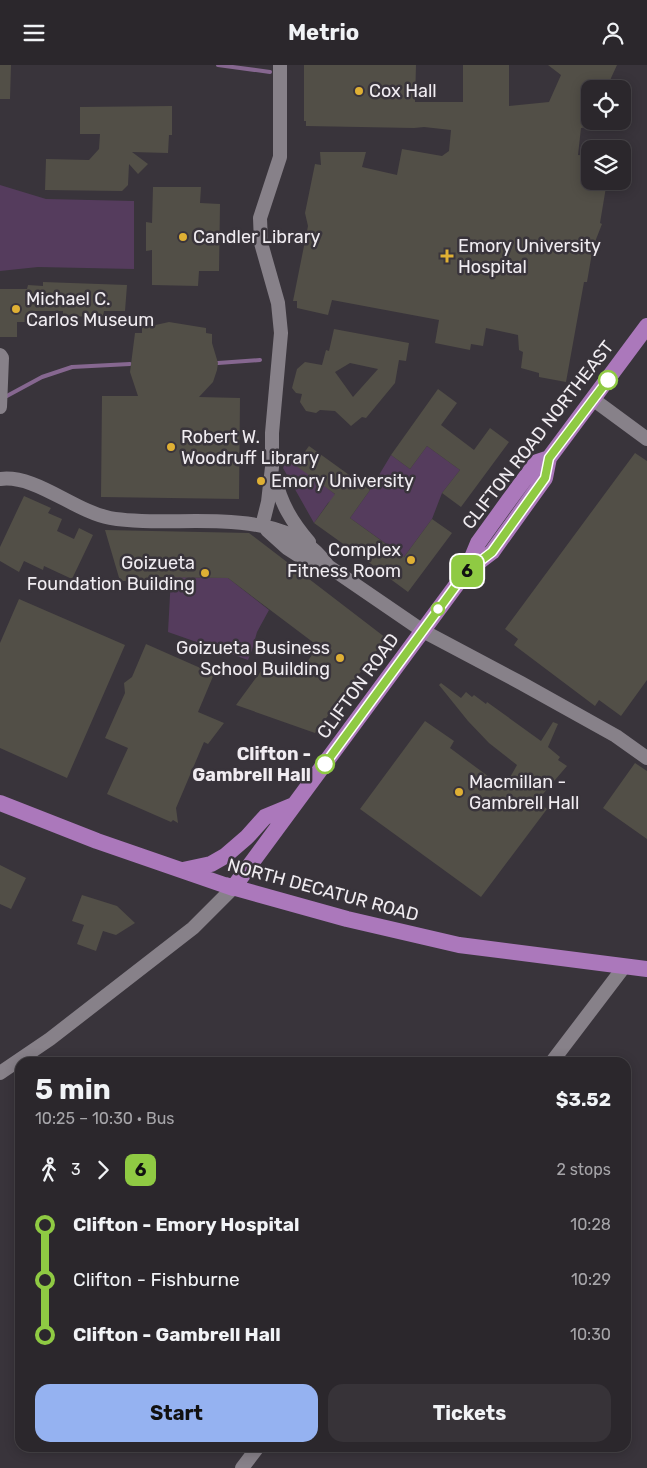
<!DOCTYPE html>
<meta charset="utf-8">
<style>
:root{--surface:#2b272c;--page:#373338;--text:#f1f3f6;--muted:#a6a5a9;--line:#474448;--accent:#95b2f1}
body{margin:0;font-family:Rubik,sans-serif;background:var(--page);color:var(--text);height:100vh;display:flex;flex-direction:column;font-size:19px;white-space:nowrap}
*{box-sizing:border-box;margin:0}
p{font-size:16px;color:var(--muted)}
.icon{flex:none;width:28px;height:28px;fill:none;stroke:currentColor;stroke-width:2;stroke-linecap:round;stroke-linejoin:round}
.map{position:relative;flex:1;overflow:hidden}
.side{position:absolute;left:15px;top:992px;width:616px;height:395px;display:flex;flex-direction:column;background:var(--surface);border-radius:15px;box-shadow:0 2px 12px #0003,0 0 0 1px var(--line)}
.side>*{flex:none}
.badge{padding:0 10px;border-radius:8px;font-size:18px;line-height:32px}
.controls{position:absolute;left:581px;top:15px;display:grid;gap:10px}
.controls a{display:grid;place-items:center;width:50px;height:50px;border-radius:10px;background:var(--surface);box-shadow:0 2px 12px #0003,0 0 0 1px var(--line);font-size:25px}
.map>.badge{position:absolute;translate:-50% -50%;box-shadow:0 0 0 2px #fff}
.legs{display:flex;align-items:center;gap:8px;height:55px;padding:0 20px;font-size:16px}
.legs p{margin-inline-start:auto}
.head{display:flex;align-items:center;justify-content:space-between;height:85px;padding:0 20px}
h1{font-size:28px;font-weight:700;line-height:38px}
.primary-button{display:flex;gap:10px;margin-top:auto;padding:10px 20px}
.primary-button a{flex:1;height:58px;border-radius:15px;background:var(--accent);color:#111;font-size:20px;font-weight:700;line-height:58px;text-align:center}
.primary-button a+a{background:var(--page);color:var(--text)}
ul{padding:0 20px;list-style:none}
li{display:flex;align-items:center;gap:18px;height:55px;font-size:19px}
li i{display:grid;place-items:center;width:8px;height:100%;margin:0 6px;background:currentColor}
li i::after{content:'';width:12px;height:12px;margin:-6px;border:4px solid;border-radius:50%;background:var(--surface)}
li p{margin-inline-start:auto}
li:first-child i{background:linear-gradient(#0000 50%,currentColor 0)}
li:last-child i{background:linear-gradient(currentColor 50%,#0000 0)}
header{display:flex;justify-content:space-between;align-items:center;height:65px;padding:0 20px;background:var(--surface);font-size:22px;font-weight:700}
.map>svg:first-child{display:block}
.green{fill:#553c5d}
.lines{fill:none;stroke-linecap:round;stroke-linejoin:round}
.stream{stroke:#866790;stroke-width:4}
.building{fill:#524f47;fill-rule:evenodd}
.minor{stroke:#878189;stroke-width:14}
.major{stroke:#ab78bb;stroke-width:16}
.line-1-casing{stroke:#fff;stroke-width:11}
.line-1{stroke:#8fca43;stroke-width:8}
.poi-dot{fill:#dfb034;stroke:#39343b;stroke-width:2}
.stop-1-dot{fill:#fff;stroke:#8fca43;stroke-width:2.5}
.labels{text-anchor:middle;stroke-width:5;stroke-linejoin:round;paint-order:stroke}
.poi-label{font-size:18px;fill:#f0ecf1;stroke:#39343b;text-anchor:start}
.street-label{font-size:18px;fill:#f0ecf1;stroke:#39343b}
.stop-label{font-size:18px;font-weight:bold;fill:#f0ecf1;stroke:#39343b;text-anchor:end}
</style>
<header><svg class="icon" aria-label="menu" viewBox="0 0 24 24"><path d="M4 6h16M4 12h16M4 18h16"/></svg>Metrio<svg class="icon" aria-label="person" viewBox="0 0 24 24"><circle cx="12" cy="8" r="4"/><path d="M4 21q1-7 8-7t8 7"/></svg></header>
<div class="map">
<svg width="647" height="1403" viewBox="0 0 647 1403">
<rect width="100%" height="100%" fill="#39343b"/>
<!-- green -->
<path class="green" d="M 0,120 L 46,134 L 134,136 L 134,204 L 38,202 L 0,206 Z
M 427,381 L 460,405 L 442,428 L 432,454 L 401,496 L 392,483 L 350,453 L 370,425 L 391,390 L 410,404 Z
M 288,390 L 337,431 L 328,438 L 314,458 L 283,403 Z
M 171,512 L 228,513 L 269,545 L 257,567 L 252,585 L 248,595 L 168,567 Z"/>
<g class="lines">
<!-- stream -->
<path class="stream" d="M 218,0 L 270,7
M 218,298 L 260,295
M 5,332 L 42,312 L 72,302 L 130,299"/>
</g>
<!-- building -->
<path class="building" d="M 0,0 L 11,0 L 10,34 L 0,34 Z
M 304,0 L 416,0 L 415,37 L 463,37 L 463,0 L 509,0 L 509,41 L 549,37 L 561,10 L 548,0 L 617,0 L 606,24 L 590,24 L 590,58 L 588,62 L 581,63 L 578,90 L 590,91 L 590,116 L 607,116 L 600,158 L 602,159 L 593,182 L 587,217 L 584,217 L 566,317 L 539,312 L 539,308 L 521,303 L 523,287 L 519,285 L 518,270 L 486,263 L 483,281 L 471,279 L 470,285 L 435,278 L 439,255 L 332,235 L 328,250 L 297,243 L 297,236 L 293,236 L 308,161 L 305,148 L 315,99 L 321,100 L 320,87 L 366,87 L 362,102 L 397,110 L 402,84 L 442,91 L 449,86 L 451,65 L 424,62 L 414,63 L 306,61 L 306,56 L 304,56 Z
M 172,41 L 172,70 L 169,70 L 168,88 L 132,87 L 148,99 L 138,109 L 129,99 L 128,120 L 122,126 L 45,125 L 46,94 L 89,95 L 99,84 L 100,69 L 80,69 L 80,42 Z
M 153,122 L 201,122 L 200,138 L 220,139 L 219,206 L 199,206 L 198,221 L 152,220 L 152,185 L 146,186 L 146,157 L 152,158 Z
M 43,217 L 127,220 L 125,246 L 104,246 L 103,252 L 63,251 L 63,246 L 32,246 L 32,257 L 17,257 L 17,272 L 0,272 L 0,224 L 27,224 L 28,220 L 43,221 Z
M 169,257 L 206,263 L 206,268 L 212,269 L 212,278 L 218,298 L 217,305 L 213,317 L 199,332 L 240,333 L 239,434 L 101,432 L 102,331 L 138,331 L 130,307 L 135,268 L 142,268 L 142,261 L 151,261 Z
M 334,264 L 409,278 L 406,296 L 399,295 L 395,318 L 366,353 L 362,352 L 351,361 L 335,346 L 320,345 L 316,348 L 306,346 L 300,337 L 302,329 L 296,328 L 292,323 L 297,304 L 305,297 L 322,300 L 326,285 L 329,286 ZM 350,298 L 378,304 L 353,332 L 335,307 Z
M 438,324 L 457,338 L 441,360 L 474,385 L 490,363 L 509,377 L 461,442 L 442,428 L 460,405 L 427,381 L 410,404 L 391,390 Z
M 309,381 L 370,425 L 350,453 L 404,492 L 432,454 L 452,468 L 408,527 L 389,513 L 390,511 L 375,500 L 374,501 L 314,458 L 335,429 L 295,400 Z
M 635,388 L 647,396 L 647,615 L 621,651 L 599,635 L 595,641 L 514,580 L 518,574 L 505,564 Z
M 24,431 L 51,443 L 48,448 L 62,454 L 57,466 L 74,474 L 79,463 L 93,470 L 72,514 L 44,501 L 43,505 L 24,496 L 19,507 L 0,496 L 0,482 Z
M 105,465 L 249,468 L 386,573 L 315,668 L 236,640 L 264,602 L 297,612 L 318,581 L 228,513 L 148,512 L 148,516 L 120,516 Z
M 19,534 L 125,580 L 67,713 L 0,683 L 0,578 Z
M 146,579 L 214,609 L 198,647 L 224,658 L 208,679 L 204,677 L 176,743 L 178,758 L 173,755 L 171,757 L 107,729 L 128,683 L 105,673 L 125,628 L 124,618 L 132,612 Z
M 441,618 L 461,633 L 466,627 L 472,632 L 474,630 L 486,639 L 487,637 L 541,676 L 553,657 L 558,659 L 548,682 L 560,692 L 558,695 L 567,701 L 537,736 L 547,744 L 481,832 L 360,744 L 425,656 L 454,676 L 450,683 L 504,723 L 517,700 L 489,678 L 468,656 L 439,620 Z
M 635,698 L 647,706 L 647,774 L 603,743 Z
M 0,800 L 26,813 L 11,844 L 0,839 Z
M 82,830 L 117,841 L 135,858 L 116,870 L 103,866 L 96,886 L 77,879 L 84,860 L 72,856 Z"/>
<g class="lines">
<!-- minor -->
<path class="minor" d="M 0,290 L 2,293 L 0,342
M 594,335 L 647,374
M 275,413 C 281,439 292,457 309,477
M 0,414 C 35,409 74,446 110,453 C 177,465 283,435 328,501 L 423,566 L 521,618 L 616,671 L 647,693
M 262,461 L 268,437 L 272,402 L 272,368 L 281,268 L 278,238 L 261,178 L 260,153 L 280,92 L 280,0
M 267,465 L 287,483 L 312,499 L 328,501
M 551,998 L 624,902
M 0,1008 L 50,974 L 193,863 L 233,823
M 242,1403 L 258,1382"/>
<!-- major -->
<path class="major" d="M 467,506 L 492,487 L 545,413 L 549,393
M 0,738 L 97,776 L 233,823 L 466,507 L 478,478 L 509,435 L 537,397 L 549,393 L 647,261
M 183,805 L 211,799 L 225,791 L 247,772 L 265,752 L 294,740
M 225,820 L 347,854 L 459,880 L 647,904"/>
</g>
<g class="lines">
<!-- line-1 casing -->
<g class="line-1-casing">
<path id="line-1" d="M 325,699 L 466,507 L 492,487 L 545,413 L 549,393 L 608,315"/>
</g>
<!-- line-1 -->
<use href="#line-1" class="line-1"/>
</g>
<!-- markers -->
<g class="poi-dot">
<circle cx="359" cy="26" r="5"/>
<circle cx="183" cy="172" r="5"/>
<path d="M444.5 183.5h5v5h5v5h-5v5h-5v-5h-5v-5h5z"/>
<circle cx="16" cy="244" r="5"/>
<circle cx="171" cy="382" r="5"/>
<circle cx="261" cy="416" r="5"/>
<circle cx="411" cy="495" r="5"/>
<circle cx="205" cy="508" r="5"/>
<circle cx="340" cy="593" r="5"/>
<circle cx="459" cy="727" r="5"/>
</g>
<g class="stop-1-dot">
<circle cx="608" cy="315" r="9"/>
<circle cx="438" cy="544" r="6"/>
<circle cx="325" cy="699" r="9"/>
</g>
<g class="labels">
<!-- poi labels -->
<g class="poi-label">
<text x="369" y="32">Cox Hall</text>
<text x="193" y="178">Candler Library</text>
<text x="458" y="187">Emory University<tspan x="458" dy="21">Hospital</tspan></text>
<text x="26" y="240">Michael C.<tspan x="26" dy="21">Carlos Museum</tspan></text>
<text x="181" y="378">Robert W.<tspan x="181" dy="21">Woodruff Library</tspan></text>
<text x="271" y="422">Emory University</text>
<text x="401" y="491" text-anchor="end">Complex<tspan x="401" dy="21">Fitness Room</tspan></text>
<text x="195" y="504" text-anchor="end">Goizueta<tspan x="195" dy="21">Foundation Building</tspan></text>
<text x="330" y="589" text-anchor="end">Goizueta Business<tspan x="330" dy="21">School Building</tspan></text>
<text x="469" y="723">Macmillan -<tspan x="469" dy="21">Gambrell Hall</tspan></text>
</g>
<!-- street labels -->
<g class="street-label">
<text transform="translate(538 370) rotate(-52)" y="6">CLIFTON ROAD NORTHEAST</text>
<text transform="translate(358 621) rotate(-54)" y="6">CLIFTON ROAD</text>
<text transform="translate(323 825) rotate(15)" y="6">NORTH DECATUR ROAD</text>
</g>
<!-- stop labels -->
<g class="stop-label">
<text x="311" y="695">Clifton -<tspan x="311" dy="21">Gambrell Hall</tspan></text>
</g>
</g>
</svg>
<div class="controls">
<a><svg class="icon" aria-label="locate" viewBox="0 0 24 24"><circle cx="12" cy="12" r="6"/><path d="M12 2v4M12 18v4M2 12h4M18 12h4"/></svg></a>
<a><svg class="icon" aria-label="layers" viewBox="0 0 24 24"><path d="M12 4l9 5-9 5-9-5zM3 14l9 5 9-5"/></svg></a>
</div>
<b class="badge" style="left:467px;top:506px;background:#8fca43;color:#111">6</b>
<section class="side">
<div class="head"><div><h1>5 min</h1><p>10:25 – 10:30 · Bus</p></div><b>$3.52</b></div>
<div class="legs"><svg class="icon" aria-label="walk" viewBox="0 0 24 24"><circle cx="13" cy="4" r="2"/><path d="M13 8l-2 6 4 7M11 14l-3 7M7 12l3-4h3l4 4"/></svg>3<svg class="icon" aria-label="forward" viewBox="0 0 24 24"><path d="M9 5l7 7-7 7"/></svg><b class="badge" style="background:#8fca43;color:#111">6</b><p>2 stops</p></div>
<ul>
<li><i style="color:#8fca43"></i><b>Clifton - Emory Hospital</b><p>10:28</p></li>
<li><i style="color:#8fca43"></i><span>Clifton - Fishburne</span><p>10:29</p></li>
<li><i style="color:#8fca43"></i><b>Clifton - Gambrell Hall</b><p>10:30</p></li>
</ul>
<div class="primary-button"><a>Start</a><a>Tickets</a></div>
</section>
</div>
